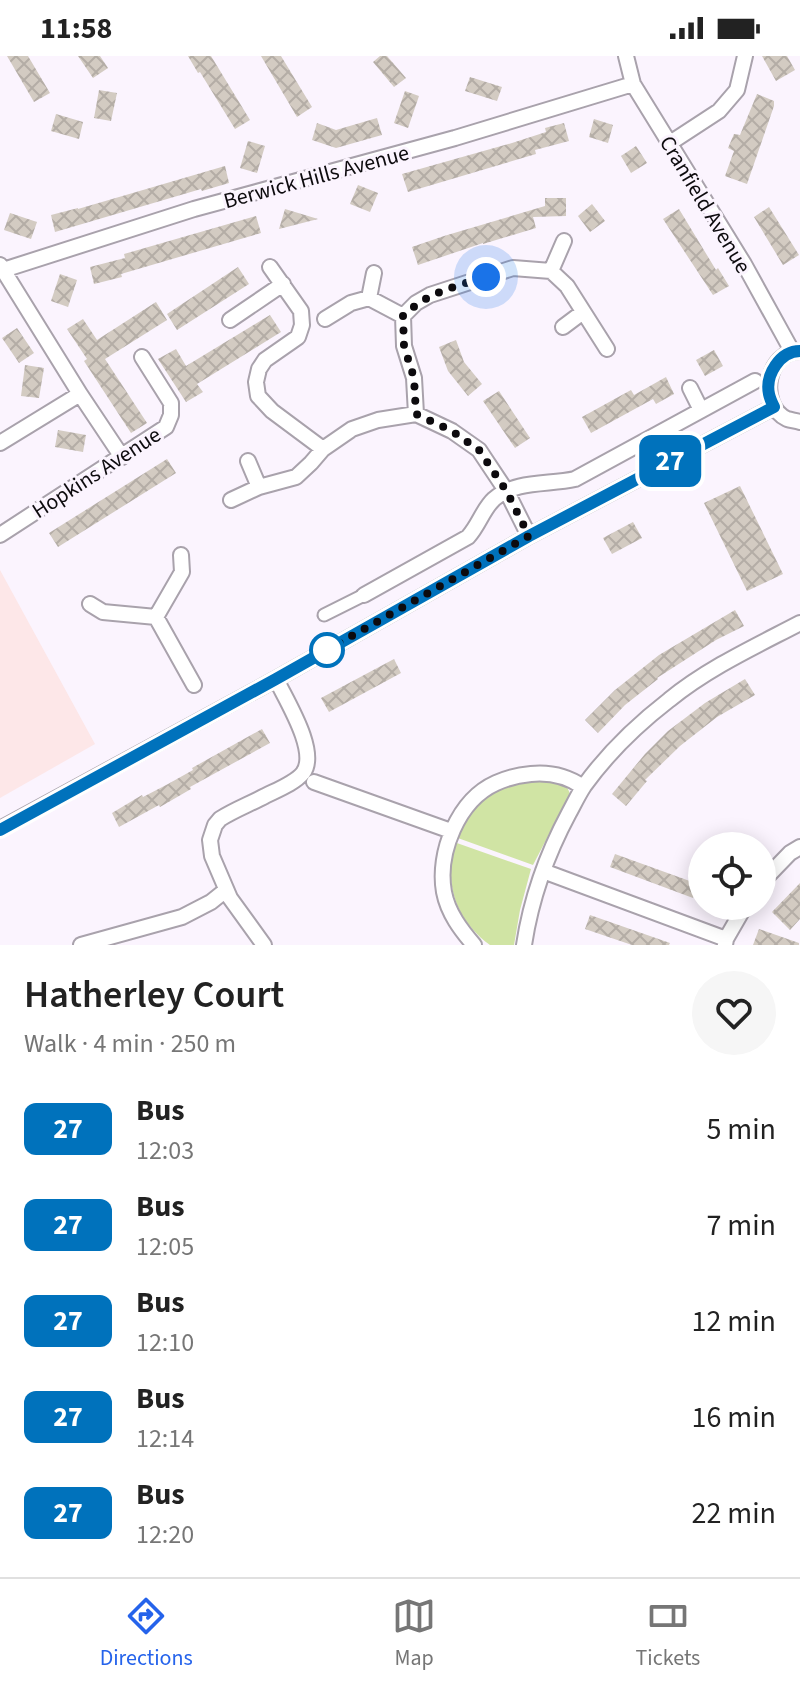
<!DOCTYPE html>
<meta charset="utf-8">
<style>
:root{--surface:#fff;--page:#f6f6f6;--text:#222;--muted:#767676;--line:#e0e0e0;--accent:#2563eb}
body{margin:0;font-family:"Source Sans 3",sans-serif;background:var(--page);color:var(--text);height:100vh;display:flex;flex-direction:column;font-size:30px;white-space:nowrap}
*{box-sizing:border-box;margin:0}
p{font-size:26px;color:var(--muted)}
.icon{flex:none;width:44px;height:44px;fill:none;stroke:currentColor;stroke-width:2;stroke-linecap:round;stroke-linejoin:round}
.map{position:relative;height:889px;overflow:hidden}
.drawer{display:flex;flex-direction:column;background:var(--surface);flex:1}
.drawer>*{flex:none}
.badge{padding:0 16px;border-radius:12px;font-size:28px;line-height:52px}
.tools{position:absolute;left:688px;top:776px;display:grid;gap:16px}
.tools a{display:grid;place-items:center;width:88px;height:88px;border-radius:50%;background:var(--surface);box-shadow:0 4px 20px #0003;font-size:40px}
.you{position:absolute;width:40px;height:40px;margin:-20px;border:6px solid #fff;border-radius:50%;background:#1a73e8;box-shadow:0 0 0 12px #1a73e833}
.map>.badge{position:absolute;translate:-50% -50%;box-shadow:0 0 0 4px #fff}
.round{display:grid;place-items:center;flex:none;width:84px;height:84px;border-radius:42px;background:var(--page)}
.head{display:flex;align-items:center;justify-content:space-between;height:136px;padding:0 24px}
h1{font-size:38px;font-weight:600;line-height:60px}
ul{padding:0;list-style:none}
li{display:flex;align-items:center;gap:24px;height:96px;padding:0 24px}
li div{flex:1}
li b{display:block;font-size:30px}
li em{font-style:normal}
li .badge{min-width:88px;font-weight:700;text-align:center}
.status{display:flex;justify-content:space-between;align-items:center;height:56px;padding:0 40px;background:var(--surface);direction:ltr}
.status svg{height:22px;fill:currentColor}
.dock{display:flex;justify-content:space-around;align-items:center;height:112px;border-top:2px solid var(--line);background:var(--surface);font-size:22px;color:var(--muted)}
.dock a{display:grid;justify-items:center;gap:4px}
.dock .selected{color:var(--accent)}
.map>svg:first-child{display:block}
.education{fill:#fde7e8}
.green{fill:#d0e4a4}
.building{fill:url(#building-cross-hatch)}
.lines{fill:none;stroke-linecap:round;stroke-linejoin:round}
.pedestrian-casing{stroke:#a9a2ac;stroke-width:15}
.minor-casing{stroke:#a9a2ac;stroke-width:18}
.pedestrian{stroke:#fff;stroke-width:11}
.minor{stroke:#fff;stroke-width:14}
.line-casing{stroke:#fff;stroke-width:18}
.line{stroke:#0072bc;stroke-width:12}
.walk{stroke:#0d0b0e;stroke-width:8;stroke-dasharray:0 14.4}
.stop-dot{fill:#fff;stroke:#0072bc;stroke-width:4}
.labels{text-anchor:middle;stroke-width:6;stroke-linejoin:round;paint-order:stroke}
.street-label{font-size:22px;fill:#0d0b0e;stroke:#fbf4fe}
</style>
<div class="status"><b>11:58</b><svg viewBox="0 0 49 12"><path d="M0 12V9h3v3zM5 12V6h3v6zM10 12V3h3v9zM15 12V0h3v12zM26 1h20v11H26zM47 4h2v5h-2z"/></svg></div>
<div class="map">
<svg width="800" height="889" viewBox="0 0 800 889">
<defs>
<pattern id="building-cross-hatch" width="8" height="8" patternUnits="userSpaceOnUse" patternTransform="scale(2)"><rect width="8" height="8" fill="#d3cbc2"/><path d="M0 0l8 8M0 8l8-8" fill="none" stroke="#b4ada6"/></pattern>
</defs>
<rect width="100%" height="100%" fill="#fbf4fe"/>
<!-- education -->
<path class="education" d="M 0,514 L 95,688 L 0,742 Z"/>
<!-- green -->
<path class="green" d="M 537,722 C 551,724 566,723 570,738 L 533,809 L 455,781 C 466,761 478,743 499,732 C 510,726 525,725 537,722 Z
M 454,786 L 531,813 L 520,854 L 514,889 L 490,889 C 454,862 445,828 454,786 Z"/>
<!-- building -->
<path class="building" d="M 7,0 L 28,0 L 50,37 L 34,46 Z
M 78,0 L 100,0 L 108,12 L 93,22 Z
M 188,0 L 211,0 L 250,64 L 235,73 L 200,16 L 198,17 Z
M 261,0 L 281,0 L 312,51 L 297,61 Z
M 380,0 L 387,0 L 406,22 L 394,31 L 373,6 Z
M 762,0 L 787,0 L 795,14 L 776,25 Z
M 470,21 L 502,31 L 497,45 L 465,35 Z
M 99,34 L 117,37 L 111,65 L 94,62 Z
M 405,35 L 419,40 L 408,72 L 394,67 Z
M 757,38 L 774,45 L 774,50 L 747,128 L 725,120 L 734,95 L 728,92 L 734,78 L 740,79 Z
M 56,58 L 83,66 L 79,83 L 51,75 Z
M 377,62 L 382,79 L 336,92 L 312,84 L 317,67 L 336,74 Z
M 594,63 L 613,69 L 608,87 L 589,81 Z
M 564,67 L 569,85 L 535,94 L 536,98 L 408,136 L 402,118 L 512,87 L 546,76 L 545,72 Z
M 248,85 L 265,90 L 257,117 L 240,112 Z
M 636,90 L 647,107 L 631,117 L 621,100 Z
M 225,110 L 229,127 L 202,135 L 201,133 L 55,176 L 51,159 L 78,152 L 78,153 Z
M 358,129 L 378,137 L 370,156 L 350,148 Z
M 545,142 L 566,142 L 566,160 L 533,161 L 536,172 L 483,188 L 483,187 L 418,209 L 412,191 L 444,180 L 545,150 Z
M 592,148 L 605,165 L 590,176 L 578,160 Z
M 769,151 L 799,199 L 783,209 L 754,161 Z
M 285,153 L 318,163 L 279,173 Z
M 679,153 L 716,214 L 718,212 L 729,230 L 713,239 L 663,163 Z
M 10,157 L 37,166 L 31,183 L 4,174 Z
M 256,160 L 261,177 L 121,218 L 122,221 L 94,228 L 90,211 L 125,202 L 124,198 Z
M 238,211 L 249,228 L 177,274 L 167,258 Z
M 60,218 L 77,224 L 68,251 L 51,245 Z
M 156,246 L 167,264 L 105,303 L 147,367 L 131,377 L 84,305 L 87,303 L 67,273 L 83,263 L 97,284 Z
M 270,259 L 281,276 L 197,328 L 203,336 L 186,346 L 158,303 L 176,293 L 186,310 Z
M 17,272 L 34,297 L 19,307 L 2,282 Z
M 456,284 L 464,306 L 482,328 L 468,340 L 448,315 L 439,291 Z
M 714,294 L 723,310 L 705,320 L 696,304 Z
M 25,309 L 44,312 L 39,342 L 21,340 Z
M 666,321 L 674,338 L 656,348 L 653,343 L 591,377 L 582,361 L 631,334 L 634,339 Z
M 499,335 L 530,382 L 515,392 L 483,345 Z
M 58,374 L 86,379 L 83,396 L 55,391 Z
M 167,403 L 176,417 L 58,491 L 49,477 Z
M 740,430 L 783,518 L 747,535 L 704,447 Z
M 633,466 L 642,482 L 612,498 L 603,482 Z
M 735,554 L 744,570 L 716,584 L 657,622 L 658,623 L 625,649 L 598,677 L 585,664 L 615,634 L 659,599 Z
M 394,603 L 401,617 L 329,656 L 321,642 Z
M 745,623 L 755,639 L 717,661 L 680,690 L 645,724 L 647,725 L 626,750 L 612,738 L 645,698 L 668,675 L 705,647 Z
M 262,673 L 270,687 L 190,731 L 191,733 L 160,751 L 159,749 L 119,771 L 112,757 L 142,739 L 143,741 L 168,728 L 193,714 L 192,712 Z
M 615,798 L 698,828 L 693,842 L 610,811 Z
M 800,827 L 800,863 L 790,874 L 772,856 Z
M 590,859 L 670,887 L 669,889 L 632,889 L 585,873 Z
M 759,873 L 799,887 L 799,889 L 753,889 Z"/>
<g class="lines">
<!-- pedestrian casing -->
<g class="pedestrian-casing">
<path id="pedestrian" d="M 324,559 L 364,539"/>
</g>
<!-- minor casing -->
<g class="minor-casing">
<path id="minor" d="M 626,0 L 633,28 L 744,208 L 792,295
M 670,87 L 719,55 L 737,34 L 745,0
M 0,209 L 80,338 L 122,401
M 270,211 L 301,255 L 302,269 L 298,281 L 265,304 L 259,313 L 256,326 L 258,340 L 272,355 L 323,393
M 0,215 L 194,153 L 455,82 L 633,28
M 551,215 L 564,185
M 369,242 L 374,217
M 325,263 L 351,247 L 369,242 L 403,260
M 230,264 L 283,228
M 563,271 L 583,256
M 800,295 C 766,295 758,349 787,363 C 791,364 796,365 800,366
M 690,332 L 701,354
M 416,358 L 414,322 L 404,290 L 403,260 L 416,247 L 430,239 L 513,212 L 551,215 L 567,230 L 607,293
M 0,387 L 80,338
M 248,405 L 259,431
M 231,444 L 259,431 L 296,421 L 311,407 L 323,393 L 352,373 L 378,364 L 416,358 L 452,375 L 479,394 L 507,436 L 529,480
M 0,479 L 166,371 L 171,359 L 171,347 L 142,301
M 364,539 L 468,481 C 479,469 483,453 494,443 C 516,424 548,429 575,423 L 755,325
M 90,548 L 103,556 L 156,561 L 182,516 L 181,499
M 156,561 L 194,629
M 314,726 L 451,775
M 0,773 L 276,623 L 529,480 L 774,351
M 543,815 L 726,883
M 762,826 L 790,797 L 800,791
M 81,889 L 182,861 L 211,846 L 226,834
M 264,889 L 230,842 L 212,800 L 210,784 L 215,769 L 220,763 C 234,754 250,748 265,740 C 277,734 295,727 303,717 C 319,696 286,644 276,623
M 474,889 C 461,874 448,857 444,836 C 437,797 458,744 496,727 C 507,722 519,719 531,718 C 551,716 567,720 583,731
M 524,889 C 531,843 547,798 569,757 C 574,748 578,739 584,730 C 607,698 638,668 669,644 C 708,612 756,590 800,567
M 725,889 L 726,883 L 745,850"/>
</g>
<!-- pedestrian -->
<use href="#pedestrian" class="pedestrian"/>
<!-- minor -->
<use href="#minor" class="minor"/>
</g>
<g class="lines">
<!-- line casing -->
<g class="line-casing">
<path id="line" d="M 0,774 L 276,623 L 529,480 L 774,351 C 772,347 770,343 769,338 C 765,319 780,295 800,295"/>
</g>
<!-- line -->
<use href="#line" class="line"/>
<!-- walk -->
<path class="walk" d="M 327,594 L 529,480 L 507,436 L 479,394 L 452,375 L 416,358 L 414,322 L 404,290 L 403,260 C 428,236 454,231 486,221"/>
</g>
<!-- markers -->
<circle class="stop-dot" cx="327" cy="594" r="16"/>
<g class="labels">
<!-- street labels -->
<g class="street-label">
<text transform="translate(316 120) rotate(-15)" y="8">Berwick Hills Avenue</text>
<text transform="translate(706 148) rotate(59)" y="8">Cranfield Avenue</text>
<text transform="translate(96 416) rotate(-33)" y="8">Hopkins Avenue</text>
</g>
</g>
</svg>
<div class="tools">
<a><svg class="icon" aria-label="locate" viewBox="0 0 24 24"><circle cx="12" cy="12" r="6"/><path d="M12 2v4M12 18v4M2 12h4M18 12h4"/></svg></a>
</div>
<div class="you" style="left:486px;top:221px"></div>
<b class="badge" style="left:670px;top:405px;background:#0072bc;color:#fff">27</b>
</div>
<section class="drawer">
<div class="head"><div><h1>Hatherley Court</h1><p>Walk · 4 min · 250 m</p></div><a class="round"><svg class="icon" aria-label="heart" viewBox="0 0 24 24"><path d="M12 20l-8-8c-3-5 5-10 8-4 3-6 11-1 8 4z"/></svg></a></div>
<ul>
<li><span class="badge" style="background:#0072bc;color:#fff">27</span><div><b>Bus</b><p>12:03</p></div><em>5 min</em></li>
<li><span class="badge" style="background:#0072bc;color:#fff">27</span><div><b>Bus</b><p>12:05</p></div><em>7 min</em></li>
<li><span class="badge" style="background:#0072bc;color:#fff">27</span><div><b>Bus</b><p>12:10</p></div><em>12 min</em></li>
<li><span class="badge" style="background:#0072bc;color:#fff">27</span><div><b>Bus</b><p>12:14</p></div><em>16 min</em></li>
<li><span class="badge" style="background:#0072bc;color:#fff">27</span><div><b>Bus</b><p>12:20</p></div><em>22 min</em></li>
</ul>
</section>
<nav class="dock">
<a class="selected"><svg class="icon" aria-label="directions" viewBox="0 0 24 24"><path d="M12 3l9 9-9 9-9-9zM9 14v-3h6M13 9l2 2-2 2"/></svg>Directions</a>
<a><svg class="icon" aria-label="map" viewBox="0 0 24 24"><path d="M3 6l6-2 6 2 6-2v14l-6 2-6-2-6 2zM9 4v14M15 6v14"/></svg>Map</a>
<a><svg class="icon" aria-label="tickets" viewBox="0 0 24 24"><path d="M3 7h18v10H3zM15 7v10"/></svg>Tickets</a>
</nav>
